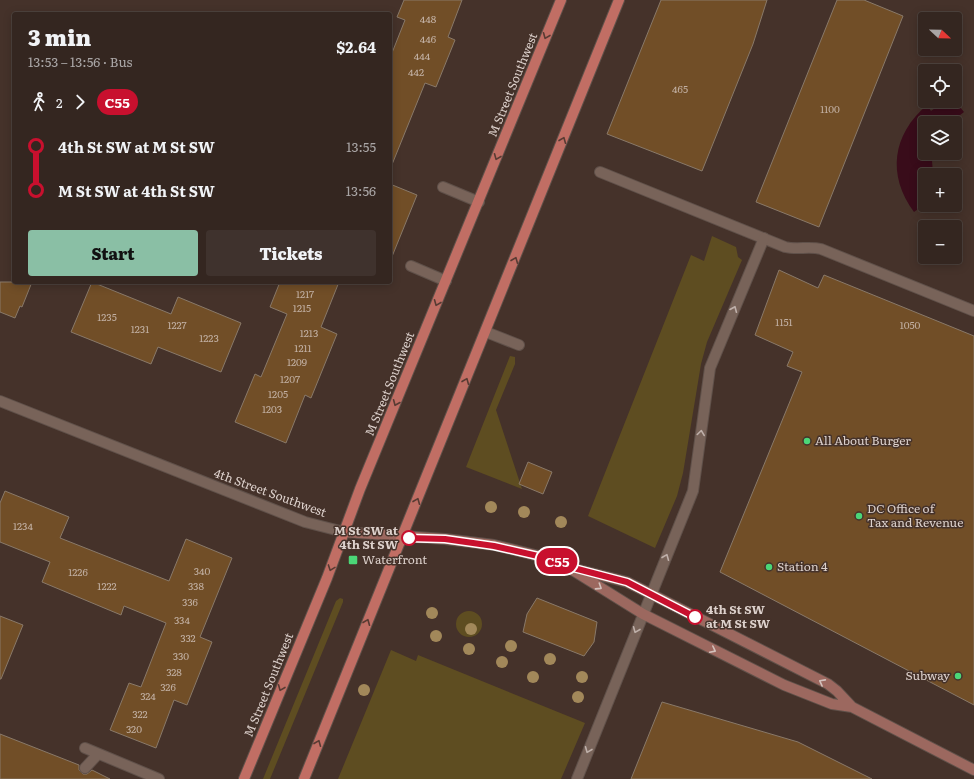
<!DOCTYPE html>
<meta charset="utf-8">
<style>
:root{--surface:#342620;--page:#3f322d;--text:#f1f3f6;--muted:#a9a5a5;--line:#4e433e;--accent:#8abfa5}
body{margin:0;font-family:Literata,serif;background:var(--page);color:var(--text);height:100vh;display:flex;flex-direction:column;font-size:15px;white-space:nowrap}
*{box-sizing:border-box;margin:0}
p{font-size:13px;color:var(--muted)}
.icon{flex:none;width:22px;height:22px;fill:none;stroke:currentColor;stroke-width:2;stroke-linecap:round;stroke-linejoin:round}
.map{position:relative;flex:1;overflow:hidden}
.details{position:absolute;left:12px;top:12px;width:380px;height:272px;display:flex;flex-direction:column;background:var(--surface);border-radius:4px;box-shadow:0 2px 10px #0003,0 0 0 1px var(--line)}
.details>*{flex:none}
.badge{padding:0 8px;border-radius:13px;font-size:14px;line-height:26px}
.needle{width:26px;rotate:112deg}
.controls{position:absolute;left:918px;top:12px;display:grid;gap:8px}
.controls a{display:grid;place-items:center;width:44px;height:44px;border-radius:4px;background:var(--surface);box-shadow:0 2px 10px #0003,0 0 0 1px var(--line);font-size:20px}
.map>.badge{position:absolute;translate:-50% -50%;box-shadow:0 0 0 2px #fff}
.legs{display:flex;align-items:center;gap:6px;height:44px;padding:0 16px;font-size:13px}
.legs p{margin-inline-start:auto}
.headline{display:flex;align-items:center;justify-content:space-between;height:68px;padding:0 16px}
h1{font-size:22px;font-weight:800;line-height:30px}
.action{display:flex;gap:8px;margin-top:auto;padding:8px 16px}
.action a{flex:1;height:46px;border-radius:4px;background:var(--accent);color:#111;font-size:16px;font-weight:800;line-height:46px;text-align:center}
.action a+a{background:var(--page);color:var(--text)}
ul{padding:0 16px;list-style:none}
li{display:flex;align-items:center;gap:14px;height:44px;font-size:15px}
li i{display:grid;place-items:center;width:6px;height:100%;margin:0 5px;background:currentColor}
li i::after{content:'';width:10px;height:10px;margin:-5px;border:3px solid;border-radius:50%;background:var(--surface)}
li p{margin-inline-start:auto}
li:first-child i{background:linear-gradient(#0000 50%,currentColor 0)}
li:last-child i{background:linear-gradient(currentColor 50%,#0000 0)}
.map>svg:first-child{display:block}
.green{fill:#5e4d21}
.water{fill:#390c1a}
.building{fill:#714e27;stroke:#897969}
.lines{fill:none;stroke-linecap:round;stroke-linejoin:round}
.service-casing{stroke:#60514a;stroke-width:12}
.minor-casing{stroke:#60514a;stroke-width:12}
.tertiary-casing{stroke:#60514a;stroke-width:12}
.secondary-casing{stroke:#60514a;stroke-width:12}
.primary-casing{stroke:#60514a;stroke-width:12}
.service{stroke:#786359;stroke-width:10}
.minor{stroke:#786359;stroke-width:10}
.tertiary{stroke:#786359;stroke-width:10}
.secondary{stroke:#9c685f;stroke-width:10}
.primary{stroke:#c16e64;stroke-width:10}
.tree{fill:#a2885a}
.oneway{stroke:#583b33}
.oneway2{stroke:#bfb0aa}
.oneway3{stroke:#d3c1bc}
.line-1-casing{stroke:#fff;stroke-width:9}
.line-1{stroke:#c8102e;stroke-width:6}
.poi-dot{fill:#4bd677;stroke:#45322a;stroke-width:1.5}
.stop-1-dot{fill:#fff;stroke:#c8102e;stroke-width:2}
.labels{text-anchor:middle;stroke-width:3;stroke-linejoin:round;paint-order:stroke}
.number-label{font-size:10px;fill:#c2b0a3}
.street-label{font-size:12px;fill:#ddd1cc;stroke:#45322a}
.poi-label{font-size:12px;fill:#ddd1cc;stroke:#45322a;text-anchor:start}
.stop-label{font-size:12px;font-weight:bold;fill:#ddd1cc;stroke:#45322a;text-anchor:end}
</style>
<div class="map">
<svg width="974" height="779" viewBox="0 0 974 779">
<rect width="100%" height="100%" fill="#45322a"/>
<!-- green -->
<path class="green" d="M 712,236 L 736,247 L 738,257 L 742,260 L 707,342 L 701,364 L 683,473 L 677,496 L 655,548 L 588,516 L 691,255 L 704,261 Z
M 510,356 L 515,357 L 515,364 L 496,410 L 522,489 L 466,467 Z
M 340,598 L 343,599 L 343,602 L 270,779 L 263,779 L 336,601 Z
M456 624a13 13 0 1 1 26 0a13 13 0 1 1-26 0Z
M 391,650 L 416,661 L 418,655 L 585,723 L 561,779 L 338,779 Z"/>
<!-- water -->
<path class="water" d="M 945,101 L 955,101 L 964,112 L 950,123 L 925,123 L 925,153 L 933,153 L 932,160 L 933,175 L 925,175 L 925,199 L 922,201 L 925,204 L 914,212 C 887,175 892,135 927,105 L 931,111 Z"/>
<!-- building -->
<path class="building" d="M 404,0 L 462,0 L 448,37 L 455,40 L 436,87 L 425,83 L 391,167 L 390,58 L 405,20 L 397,17 Z
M 661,0 L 767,0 L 753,44 L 702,171 L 607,134 Z
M 837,0 L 864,0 L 903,16 L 819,227 L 756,202 Z
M 390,184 L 417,195 L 391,259 L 390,259 Z
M 779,270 L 818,288 L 824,275 L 974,336 L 974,705 L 720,572 L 802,372 L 787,366 L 793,352 L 755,335 Z
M 0,282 L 32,282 L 22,307 L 20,306 L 15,318 L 0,312 Z
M 92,282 L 171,314 L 178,297 L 241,323 L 221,372 L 158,347 L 151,364 L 71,332 Z
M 280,282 L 339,282 L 321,327 L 337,334 L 311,398 L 305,395 L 286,443 L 235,422 L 255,374 L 261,377 L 287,314 L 270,307 Z
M 528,462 L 552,472 L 543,494 L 519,484 Z
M 5,491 L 69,517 L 60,538 L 169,581 L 186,539 L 232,558 L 200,637 L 212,642 L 187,705 L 174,700 L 156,748 L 110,730 L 129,683 L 141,687 L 166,623 L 124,606 L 121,615 L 42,582 L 50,562 L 0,542 L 0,503 Z
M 537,598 L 597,622 L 594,642 L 584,656 L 523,632 L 527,614 Z
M 0,616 L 23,625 L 1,679 L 0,679 Z
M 662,702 L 798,742 L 872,779 L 631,779 Z
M 0,734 L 79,765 L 79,770 L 83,774 L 87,774 L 92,770 L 110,779 L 0,779 Z"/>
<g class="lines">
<!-- service casing -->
<g class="service-casing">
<path id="service" d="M 600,172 L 785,247 C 797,250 809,246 821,249 L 974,311
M 443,187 L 479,202
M 411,266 L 446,281
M 486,332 L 519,345
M 85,748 L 159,779
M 85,768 L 98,754"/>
</g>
<!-- minor casing -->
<g class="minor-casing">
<path id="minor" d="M 577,779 L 693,491 L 710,368 L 764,238"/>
</g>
<!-- tertiary casing -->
<g class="tertiary-casing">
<path id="tertiary" d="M 0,401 L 305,522 L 344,532"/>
</g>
<!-- secondary casing -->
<g class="secondary-casing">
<path id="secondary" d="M 344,532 L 445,539 L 494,545 L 551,559 L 566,566 L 643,614 L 784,685 L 832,704 L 852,707 L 974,770
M 575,569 L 627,582 L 651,594 L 828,684 L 837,691 L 852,707"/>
</g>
<!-- primary casing -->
<g class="primary-casing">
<path id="primary" d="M 244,779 L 327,578 L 360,489 L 561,0
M 304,779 L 619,0"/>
</g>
<!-- service -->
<use href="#service" class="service"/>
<!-- minor -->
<use href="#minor" class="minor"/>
<!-- tertiary -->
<use href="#tertiary" class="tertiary"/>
<!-- secondary -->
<use href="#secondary" class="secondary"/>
<!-- primary -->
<use href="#primary" class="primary"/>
</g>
<!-- trees -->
<g class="tree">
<circle cx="491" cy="507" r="6"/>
<circle cx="524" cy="512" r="6"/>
<circle cx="561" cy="522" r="6"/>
<circle cx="432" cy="613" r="6"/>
<circle cx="471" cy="629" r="6"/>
<circle cx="436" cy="636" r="6"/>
<circle cx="511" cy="646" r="6"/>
<circle cx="469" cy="649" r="6"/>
<circle cx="550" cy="659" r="6"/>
<circle cx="502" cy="662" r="6"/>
<circle cx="533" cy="677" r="6"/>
<circle cx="582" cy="677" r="6"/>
<circle cx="364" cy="690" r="6"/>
<circle cx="578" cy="697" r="6"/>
</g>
<!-- one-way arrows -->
<defs><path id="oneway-chevron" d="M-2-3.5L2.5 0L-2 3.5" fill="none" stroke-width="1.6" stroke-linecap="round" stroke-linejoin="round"/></defs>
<g class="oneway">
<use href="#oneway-chevron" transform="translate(546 36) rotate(112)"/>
<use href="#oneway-chevron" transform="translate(563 140) rotate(-68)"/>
<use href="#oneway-chevron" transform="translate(497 157) rotate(112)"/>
<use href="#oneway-chevron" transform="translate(515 260) rotate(-68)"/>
<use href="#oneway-chevron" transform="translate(437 303) rotate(112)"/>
<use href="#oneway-chevron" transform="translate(466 381) rotate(-68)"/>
<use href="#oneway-chevron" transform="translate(396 403) rotate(113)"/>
<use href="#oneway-chevron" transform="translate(417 501) rotate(-68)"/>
<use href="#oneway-chevron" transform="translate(331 568) rotate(110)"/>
<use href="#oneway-chevron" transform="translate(367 622) rotate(-68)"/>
<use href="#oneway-chevron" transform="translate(281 688) rotate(112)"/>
<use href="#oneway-chevron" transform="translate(318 743) rotate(-68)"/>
</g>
<g class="oneway2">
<use href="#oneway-chevron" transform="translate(734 309) rotate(-67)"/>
<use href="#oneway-chevron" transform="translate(701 433) rotate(-82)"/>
<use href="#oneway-chevron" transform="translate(666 557) rotate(-68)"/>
<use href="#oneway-chevron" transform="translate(636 630) rotate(112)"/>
<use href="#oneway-chevron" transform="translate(588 750) rotate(112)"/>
</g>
<g class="oneway3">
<use href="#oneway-chevron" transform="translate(599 587) rotate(33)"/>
<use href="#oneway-chevron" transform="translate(713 650) rotate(27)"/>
<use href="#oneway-chevron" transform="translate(822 682) rotate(-152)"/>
</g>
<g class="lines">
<!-- line-1 casing -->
<g class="line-1-casing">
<path id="line-1" d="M 409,538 L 445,539 L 494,546 L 551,559 L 566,566 L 627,582 L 695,617"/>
</g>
<!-- line-1 -->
<use href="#line-1" class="line-1"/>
</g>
<!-- markers -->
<g class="poi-dot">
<circle cx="807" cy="441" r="4"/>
<circle cx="859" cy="516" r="4"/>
<rect x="348" y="555" width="10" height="10" rx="2"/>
<circle cx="769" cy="567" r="4"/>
<circle cx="958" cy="676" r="4"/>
</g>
<g class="stop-1-dot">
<circle cx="409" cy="538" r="7"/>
<circle cx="695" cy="617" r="7"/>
</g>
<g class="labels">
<!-- number labels -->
<g class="number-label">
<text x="428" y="23">448</text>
<text x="428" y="43">446</text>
<text x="422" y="60">444</text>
<text x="416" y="76">442</text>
<text x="680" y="93">465</text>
<text x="830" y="113">1100</text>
<text x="305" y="298">1217</text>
<text x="302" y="312">1215</text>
<text x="107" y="321">1235</text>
<text x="784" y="326">1151</text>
<text x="177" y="329">1227</text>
<text x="910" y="329">1050</text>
<text x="140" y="333">1231</text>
<text x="309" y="337">1213</text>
<text x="209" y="342">1223</text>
<text x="303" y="352">1211</text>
<text x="297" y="366">1209</text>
<text x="290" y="383">1207</text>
<text x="278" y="398">1205</text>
<text x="272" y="413">1203</text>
<text x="23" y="530">1234</text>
<text x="202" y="575">340</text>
<text x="78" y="576">1226</text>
<text x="107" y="590">1222</text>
<text x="196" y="590">338</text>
<text x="190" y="606">336</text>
<text x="182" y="624">334</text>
<text x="188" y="642">332</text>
<text x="181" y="660">330</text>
<text x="174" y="676">328</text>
<text x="168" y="691">326</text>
<text x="148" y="700">324</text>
<text x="140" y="718">322</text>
<text x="134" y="733">320</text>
</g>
<!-- street labels -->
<g class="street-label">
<text transform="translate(513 85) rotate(-68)" y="4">M Street Southwest</text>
<text transform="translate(390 384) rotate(-68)" y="4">M Street Southwest</text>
<text transform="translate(270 493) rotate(20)" y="4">4th Street Southwest</text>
<text transform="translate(269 685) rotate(-68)" y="4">M Street Southwest</text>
</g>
<!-- poi labels -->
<g class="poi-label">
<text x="815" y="445">All About Burger</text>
<text x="867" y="513">DC Office of<tspan x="867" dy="14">Tax and Revenue</tspan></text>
<text x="362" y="564">Waterfront</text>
<text x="777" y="571">Station 4</text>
<text x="950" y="680" text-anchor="end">Subway</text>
</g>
<!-- stop labels -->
<g class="stop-label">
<text x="398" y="535">M St SW at<tspan x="398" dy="14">4th St SW</tspan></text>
<text x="706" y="614" text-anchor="start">4th St SW<tspan x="706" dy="14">at M St SW</tspan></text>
</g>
</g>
</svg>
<div class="controls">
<a><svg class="needle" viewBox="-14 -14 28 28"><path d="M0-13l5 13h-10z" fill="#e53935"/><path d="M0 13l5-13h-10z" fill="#a9a5a5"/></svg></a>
<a><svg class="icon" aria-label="locate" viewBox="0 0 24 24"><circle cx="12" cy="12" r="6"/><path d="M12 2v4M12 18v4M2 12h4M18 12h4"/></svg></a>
<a><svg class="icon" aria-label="layers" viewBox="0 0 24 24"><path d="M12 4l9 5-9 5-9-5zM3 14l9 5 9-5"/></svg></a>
<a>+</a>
<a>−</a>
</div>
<b class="badge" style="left:557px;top:561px;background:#c8102e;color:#fff">C55</b>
<section class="details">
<div class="headline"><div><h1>3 min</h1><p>13:53 – 13:56 · Bus</p></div><b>$2.64</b></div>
<div class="legs"><svg class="icon" aria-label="walk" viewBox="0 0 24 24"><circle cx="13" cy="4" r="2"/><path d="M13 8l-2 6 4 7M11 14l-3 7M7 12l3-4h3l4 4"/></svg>2<svg class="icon" aria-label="forward" viewBox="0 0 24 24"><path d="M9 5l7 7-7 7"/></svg><b class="badge" style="background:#c8102e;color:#fff">C55</b></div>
<ul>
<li><i style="color:#c8102e"></i><b>4th St SW at M St SW</b><p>13:55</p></li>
<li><i style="color:#c8102e"></i><b>M St SW at 4th St SW</b><p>13:56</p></li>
</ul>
<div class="action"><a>Start</a><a>Tickets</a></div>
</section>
</div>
